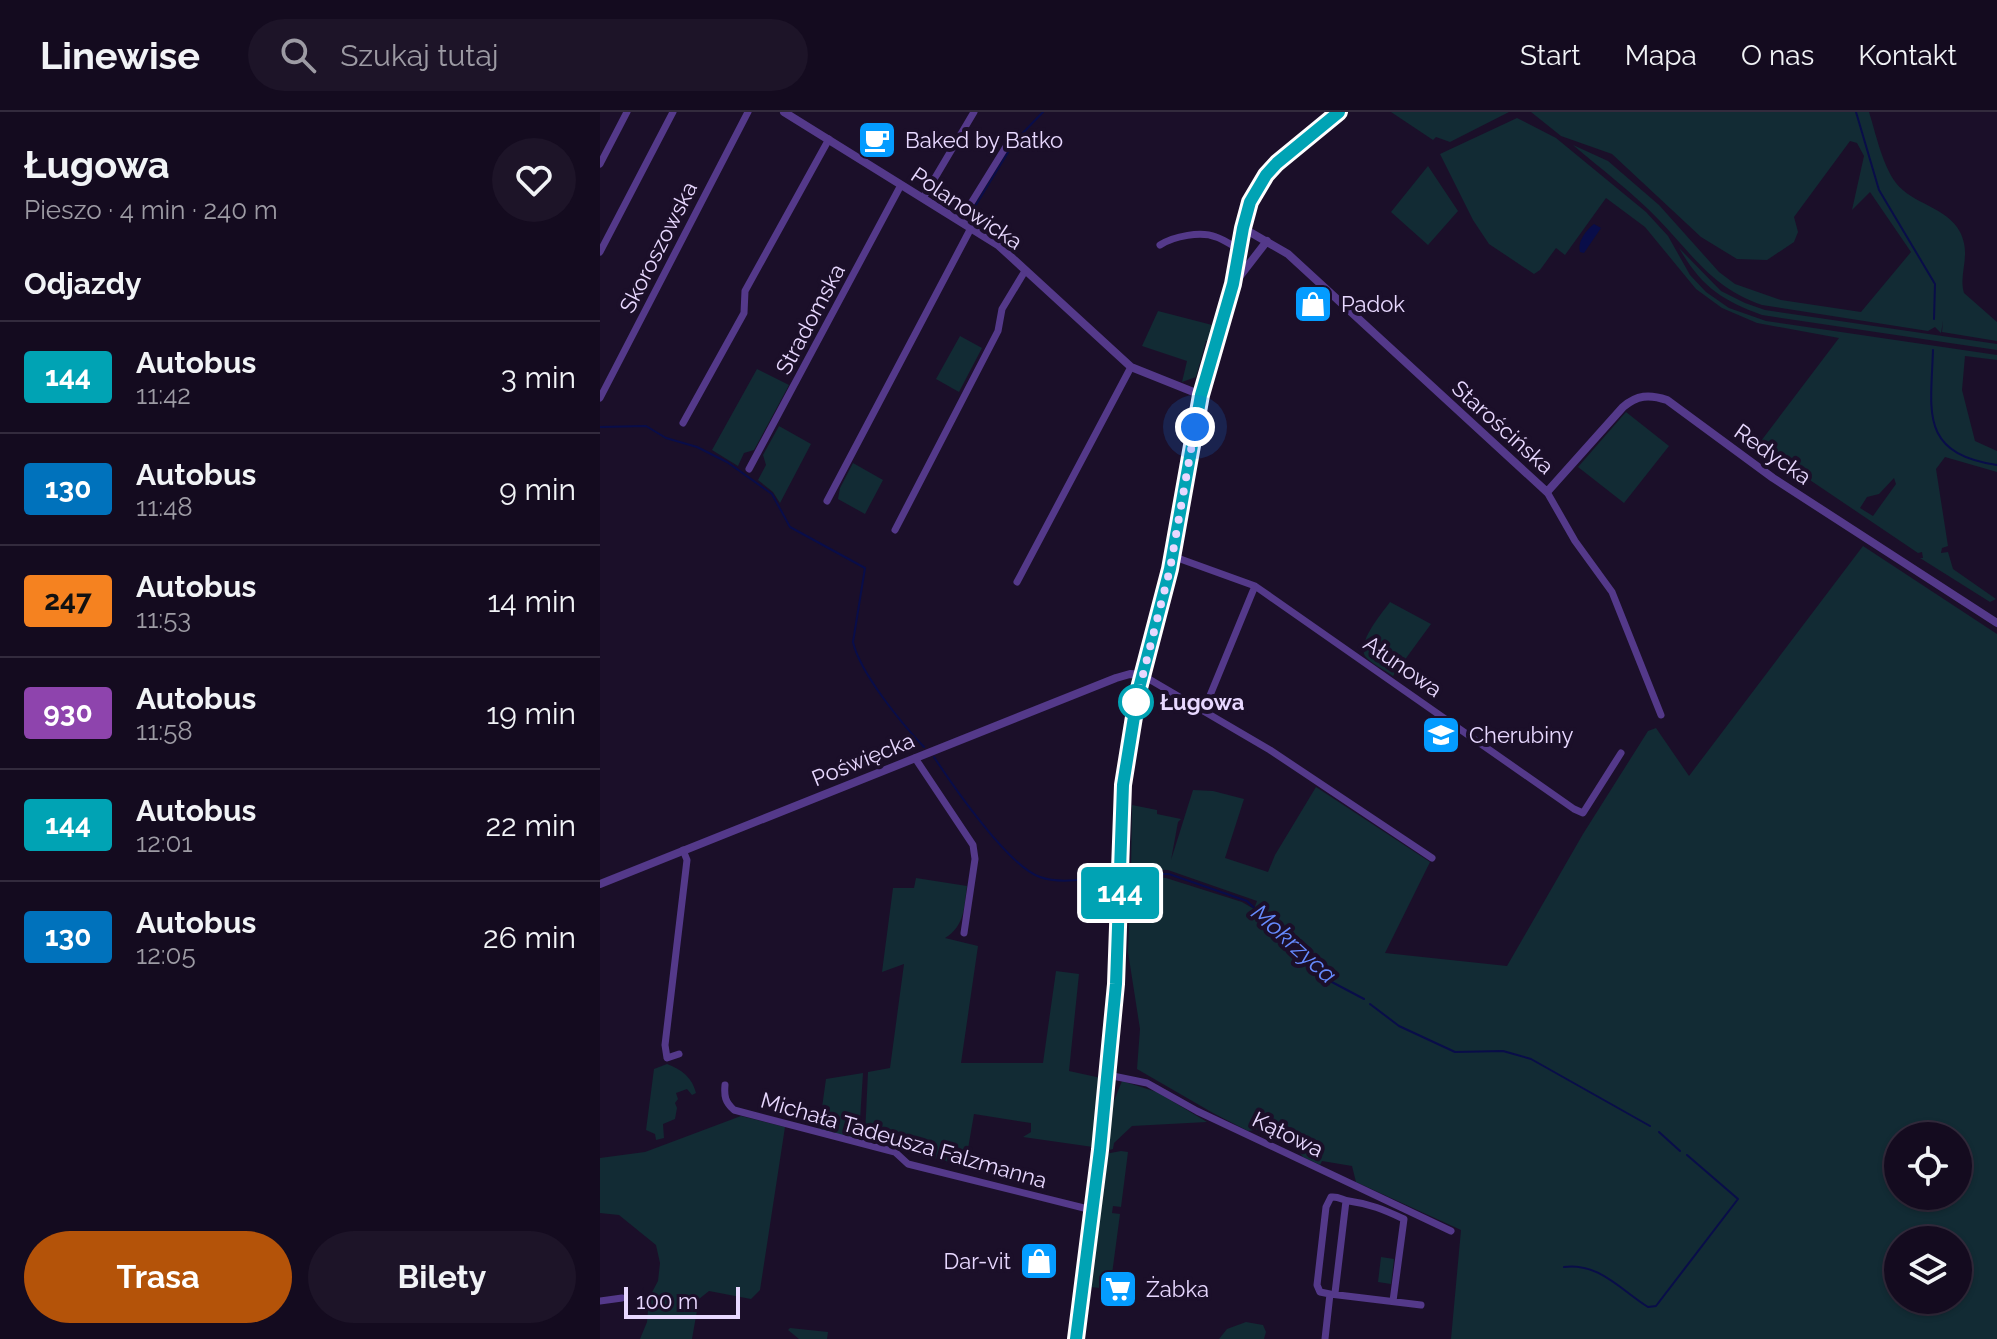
<!DOCTYPE html>
<html lang="pl">
<meta charset="utf-8">
<style>
:root{--surface:#140b1f;--page:#1d1428;--text:#f1f3f6;--muted:#9d9ba4;--line:#332b3d;--accent:#b45309}
body{margin:0;font-family:Raleway,sans-serif;background:var(--page);color:var(--text);height:100vh;display:flex;flex-direction:column;font-size:30px;white-space:nowrap}
*{box-sizing:border-box;margin:0}
p{font-size:26px;color:var(--muted)}
.icon{flex:none;width:44px;height:44px;fill:none;stroke:currentColor;stroke-width:2;stroke-linecap:round;stroke-linejoin:round}
.map{position:relative;flex:1;overflow:hidden}
.side{display:flex;flex-direction:column;background:var(--surface);width:600px}
.side>*{flex:none}
.badge{padding:0 16px;border-radius:6px;font-size:28px;line-height:52px}
.tools{position:absolute;left:1284px;top:1010px;display:grid;gap:16px}
.tools a{display:grid;place-items:center;width:88px;height:88px;border-radius:50%;background:var(--surface);box-shadow:0 2px 6px #0004,0 0 0 2px var(--line);font-size:40px}
.scale{position:absolute;left:24px;bottom:20px;width:116px;box-sizing:border-box;padding-left:8px;border:4px solid #e8d8ff;border-top:0;font-size:22px;line-height:28px;white-space:nowrap;color:#e8d8ff;-webkit-text-stroke:6px #1b0f29;paint-order:stroke}
.you{position:absolute;width:40px;height:40px;margin:-20px;border:6px solid #fff;border-radius:50%;background:#1a73e8;box-shadow:0 0 0 12px #1a73e833}
.map>.badge{position:absolute;translate:-50% -50%;box-shadow:0 0 0 4px #fff}
h2{padding:0 24px;font-size:30px;line-height:72px}
.round{display:grid;place-items:center;flex:none;width:84px;height:84px;border-radius:42px;background:var(--page)}
.overview{display:flex;align-items:center;justify-content:space-between;height:136px;padding:0 24px}
h1{font-size:38px;font-weight:700;line-height:60px}
.action{display:flex;gap:16px;margin-top:auto;padding:16px 24px}
.action a{flex:1;height:92px;border-radius:48px;background:var(--accent);color:#fff;font-size:32px;font-weight:700;line-height:92px;text-align:center}
.action a+a{background:var(--page);color:var(--text)}
ul{padding:0;list-style:none}
li{display:flex;align-items:center;gap:24px;height:112px;padding:0 24px;border-top:2px solid var(--line)}
li div{flex:1}
li b{display:block;font-size:30px}
li em{font-style:normal}
li .badge{min-width:88px;font-weight:700;text-align:center}
header{display:flex;align-items:center;gap:48px;box-sizing:border-box;height:112px;padding:0 40px;background:var(--surface);border-bottom:2px solid var(--line)}
header strong{font-size:38px}
nav{display:flex;gap:44px;margin-inline-start:auto;font-size:28px}
.search{width:560px;height:72px;background:var(--page);display:flex;align-items:center;gap:20px;box-sizing:border-box;padding:0 28px;border-radius:44px;color:var(--muted);font-size:30px}
main{display:flex;flex:1;min-height:0}
.map>svg:first-child{display:block}
.green{fill:#122b34;fill-rule:evenodd}
.water{fill:#090d49}
.lines{fill:none;stroke-linecap:round;stroke-linejoin:round}
.stream{stroke:#090d49;stroke-width:2}
.minor{stroke:#54398a;stroke-width:7}
.tertiary{stroke:#54398a;stroke-width:8}
.line-casing{stroke:#fff;stroke-width:18}
.line{stroke:#00a3b4;stroke-width:12}
.walk{stroke:#e8d8ff;stroke-width:8;stroke-dasharray:0 14.4}
.stop-dot{fill:#fff;stroke:#00a3b4;stroke-width:4}
.labels{text-anchor:middle;stroke-width:8;stroke-linejoin:round;paint-order:stroke}
.poi-label{font-size:22px;fill:#e8d8ff;stroke:#1b0f29;text-anchor:start}
.street-label{font-size:22px;fill:#e8d8ff;stroke:#1b0f29}
.stop-label{font-size:22px;font-weight:bold;fill:#e8d8ff;stroke:#1b0f29;text-anchor:start}
.water-label{font-size:24px;font-style:italic;fill:#668bff;stroke:#1b0f29}
</style>
<header>
<strong>Linewise</strong>
<div class="search"><svg class="icon" aria-label="search" viewBox="0 0 24 24"><circle cx="10" cy="10" r="6"/><path d="M15 15l6 6"/></svg>Szukaj tutaj</div>
<nav><a>Start</a><a>Mapa</a><a>O nas</a><a>Kontakt</a></nav>
</header>
<main>
<section class="side">
<div class="overview"><div><h1>Ługowa</h1><p>Pieszo · 4 min · 240 m</p></div><a class="round"><svg class="icon" aria-label="heart" viewBox="0 0 24 24"><path d="M12 20l-8-8c-3-5 5-10 8-4 3-6 11-1 8 4z"/></svg></a></div>
<h2>Odjazdy</h2>
<ul>
<li><span class="badge" style="background:#00a3b4;color:#fff">144</span><div><b>Autobus</b><p>11:42</p></div><em>3 min</em></li>
<li><span class="badge" style="background:#0072bc;color:#fff">130</span><div><b>Autobus</b><p>11:48</p></div><em>9 min</em></li>
<li><span class="badge" style="background:#f58220;color:#111">247</span><div><b>Autobus</b><p>11:53</p></div><em>14 min</em></li>
<li><span class="badge" style="background:#8e44ad;color:#fff">930</span><div><b>Autobus</b><p>11:58</p></div><em>19 min</em></li>
<li><span class="badge" style="background:#00a3b4;color:#fff">144</span><div><b>Autobus</b><p>12:01</p></div><em>22 min</em></li>
<li><span class="badge" style="background:#0072bc;color:#fff">130</span><div><b>Autobus</b><p>12:05</p></div><em>26 min</em></li>
</ul>
<div class="action"><a>Trasa</a><a>Bilety</a></div>
</section>
<div class="map">
<svg width="1397" height="1227" viewBox="0 0 1397 1227">
<rect width="100%" height="100%" fill="#1b0f29"/>
<!-- green -->
<path class="green" d="M 791,0 L 909,0 L 850,30 L 836,25 L 833,28 Z
M 931,0 L 1269,0 C 1276,22 1282,52 1296,71 C 1312,92 1347,95 1360,120 C 1372,144 1358,161 1364,181 L 1397,210 L 1397,229 L 1342,220 L 1343,209 L 1341,221 L 1335,215 L 1328,219 L 1162,193 C 1111,175 1094,144 1058,107 C 1032,80 1001,57 973,33 L 1008,49 L 1059,93 L 1119,160 L 1135,172 L 1181,188 L 1261,200 L 1311,140 L 1270,80 L 1252,98 L 1264,44 L 1257,31 L 1250,29 L 1194,105 L 1198,120 L 1194,130 L 1167,148 L 1137,147 L 1101,125 L 1012,42 L 961,24 Z
M 917,6 L 956,26 L 1046,100 L 1068,124 L 1090,163 L 1106,180 L 1129,196 L 1166,209 L 1397,243 L 1397,248 L 1365,244 L 1362,278 L 1375,329 L 1397,339 L 1397,360 L 1345,345 L 1336,357 L 1348,434 L 1342,436 L 1341,441 L 1348,440 L 1353,457 L 1396,487 L 1390,490 L 1320,446 L 1323,446 L 1322,440 L 1318,441 L 1158,333 L 1239,226 L 1157,211 L 1122,196 L 1096,177 L 1045,115 L 1006,86 L 965,143 L 956,136 L 940,158 L 934,162 L 889,132 L 873,108 L 840,42 ZM 1294,366 L 1296,372 L 1273,404 L 1260,396 L 1267,385 L 1279,382 Z
M 828,54 L 858,99 L 828,133 L 791,100 Z
M 1079,136 L 1121,179 L 1145,191 L 1165,198 L 1397,232 L 1397,238 L 1162,203 C 1121,188 1101,174 1079,136 Z
M 558,199 L 616,214 L 612,230 L 606,229 L 596,265 L 582,270 L 587,249 L 542,234 Z
M 360,224 L 382,236 L 359,280 L 336,267 Z
M 157,257 L 189,273 L 154,338 L 144,341 L 138,354 L 112,338 Z
M 1026,300 L 1069,334 L 1024,391 L 978,355 Z
M 179,314 L 211,332 L 180,391 L 173,380 L 158,368 L 166,353 L 163,343 Z
M 253,351 L 283,368 L 265,402 L 238,387 L 240,376 Z
M 1263,434 L 1397,522 L 1397,1227 L 851,1227 L 861,1118 L 756,1070 L 752,1054 L 722,1049 L 720,1053 L 703,1045 L 683,1019 L 673,1015 L 648,1019 L 613,1001 L 537,957 L 540,917 L 528,840 L 531,763 L 566,766 L 642,790 L 654,797 L 657,789 L 568,758 L 531,757 L 532,693 L 557,698 L 557,702 L 581,707 L 578,710 L 571,748 L 593,678 L 613,679 L 644,687 L 625,746 L 668,760 L 675,743 L 716,675 L 830,750 L 785,841 L 907,854 L 983,722 L 1048,619 L 1056,616 L 1089,664 ZM 1358,1024 L 1358,1084 L 1298,1084 L 1298,1024 ZM 1358,1128 L 1358,1188 L 1298,1188 L 1298,1128 Z
M 790,490 L 831,512 L 793,564 C 785,558 770,551 765,544 C 757,530 782,501 790,490 Z
M 316,766 L 367,774 C 364,795 365,814 345,826 L 378,834 L 361,951 L 443,951 L 456,859 L 479,862 L 469,959 L 501,966 L 493,1035 L 423,1025 L 431,1020 L 431,1011 L 374,1002 L 365,1054 L 268,1029 L 265,1023 L 268,960 L 290,956 L 304,852 L 282,860 L 293,776 L 314,776 Z
M 67,952 C 82,958 92,965 96,981 L 92,983 L 87,977 L 76,981 L 78,987 L 75,991 L 77,996 L 75,1007 L 63,1012 L 64,1026 L 56,1028 L 55,1022 L 46,1018 L 54,957 Z
M 263,961 L 259,1024 L 254,1027 L 219,1017 L 226,967 Z
M 522,969 L 557,980 L 607,1010 L 532,1014 L 514,1031 L 513,1037 L 506,1039 L 509,1001 Z
M 141,1004 L 185,1015 L 160,1178 L 151,1187 L 109,1179 L 99,1187 L 92,1227 L 40,1227 L 47,1210 L 49,1186 L 58,1169 L 60,1151 L 56,1133 L 19,1103 L 0,1101 L 0,1046 L 45,1040 Z
M 521,1039 L 528,1040 L 521,1095 L 513,1094 L 512,1101 L 520,1102 L 510,1177 L 490,1175 L 505,1042 Z
M 781,1145 L 794,1147 L 791,1172 L 778,1170 Z
M 646,1210 L 663,1213 L 666,1220 L 664,1227 L 619,1227 L 627,1217 Z
M 190,1216 L 228,1220 L 227,1227 L 199,1227 L 188,1218 Z"/>
<!-- water -->
<path class="water" d="M 994,112 L 1001,116 L 984,141 L 980,140 C 977,130 986,118 994,112 Z"/>
<g class="lines">
<!-- stream -->
<path class="stream" d="M 1256,0 L 1279,78 L 1335,172 L 1334,207
M 416,28 L 443,0
M 369,104 L 410,37
M 1333,238 C 1331,300 1319,341 1397,353
M 0,315 L 46,314 L 66,326 L 97,335 L 127,350 L 172,382 L 190,415 L 265,456 L 253,530 C 260,561 302,612 324,635
M 334,645 C 353,674 409,755 440,765 C 462,773 492,766 514,762
M 530,762 L 569,762 L 647,789 L 730,869 L 764,887
M 770,892 L 799,914 L 855,940 L 903,939 L 931,947 L 1050,1014
M 1059,1020 L 1080,1039
M 964,1155 C 998,1150 1021,1178 1048,1195 L 1056,1194 L 1138,1087 L 1087,1043"/>
<!-- minor -->
<path class="minor" d="M 0,52 L 27,0
M 323,86 L 374,0
M 360,109 L 407,33
M 560,133 C 574,124 601,119 616,125 C 625,128 630,133 639,136
M 0,140 L 73,0
M 0,286 L 148,0
M 83,311 L 144,201 L 145,179 L 229,27
M 149,357 L 301,73
M 947,380 L 975,429 L 1012,480 L 1061,603
M 227,389 L 371,116
M 295,418 L 398,219 L 402,197 L 425,159
M 572,444 L 655,474 L 974,697 L 983,701 L 1021,641
M 417,470 L 531,255
M 542,563 L 670,638 L 832,746
M 604,598 L 655,474
M 315,646 L 373,733 L 375,747 L 364,821
M 79,942 L 67,946 L 65,933 L 87,748 L 83,738
M 508,963 L 547,971 L 597,999 L 851,1119
M 125,973 C 124,984 125,990 134,998 L 295,1040 L 308,1052 L 492,1098
M 735,1181 L 746,1089
M 730,1182 L 720,1180 L 717,1173 L 726,1095 L 731,1085 C 739,1084 742,1088 749,1089 C 771,1092 784,1098 804,1107 L 793,1189
M 0,1189 L 22,1186
M 725,1227 L 730,1182 L 821,1193"/>
<!-- tertiary -->
<path class="tertiary" d="M 184,0 L 398,133 L 531,255 L 601,283
M 643,116 L 688,142 L 947,380 L 1023,295 C 1037,283 1049,282 1067,288 L 1173,366 L 1397,511
M 636,169 L 667,129
M 0,772 L 516,566 L 530,562 L 542,563
M 476,1227 L 497,1064 L 516,872 L 523,673 L 542,563 L 572,444 L 601,283 L 633,172 L 643,116 L 650,90 L 666,63 L 677,51 L 739,0"/>
</g>
<g class="lines">
<!-- line casing -->
<g class="line-casing">
<path id="line" d="M 476,1227 L 500,1038 L 516,872 L 523,673 L 538,580 L 570,457 L 601,283 L 633,172 L 643,116 L 650,90 L 666,63 L 677,51 L 739,0"/>
</g>
<!-- line -->
<use href="#line" class="line"/>
<!-- walk -->
<path class="walk" d="M 536,590 L 570,457 L 595,315"/>
</g>
<!-- icons -->
<defs>
<g id="cafe-square" transform="scale(2)"><rect x="-9" y="-9" width="18" height="18" rx="4" fill="#049cff" stroke="#1b0f29"/><path d="M-5.5-4.5H6V0H3Q3 3.5 0 3.5H-2.5Q-5.5 3.5-5.5 0ZM3-3.2v2h1.7v-2ZM-6 4.5H4V6H-6Z" fill="#fff"/></g>
<g id="shop-square" transform="scale(2)"><rect x="-9" y="-9" width="18" height="18" rx="4" fill="#049cff" stroke="#1b0f29"/><path d="M-5-2.5h2.3a2.7 3.5 0 0 1 5.4 0H5L5.5 6h-11ZM-1.5-2.5h3a1.5 2.3 0 0 0-3 0Z" fill="#fff"/></g>
<g id="school-square" transform="scale(2)"><rect x="-9" y="-9" width="18" height="18" rx="4" fill="#049cff" stroke="#1b0f29"/><path d="M0-5L7-2L0 1L-7-2ZM-4 1L0 2.5L4 1V4Q0 6-4 4Z" fill="#fff"/></g>
<g id="supermarket-square" transform="scale(2)"><rect x="-9" y="-9" width="18" height="18" rx="4" fill="#049cff" stroke="#1b0f29"/><path d="M-6-5.5h2.5l.6 2H6L4.5 2H-2.5L-4.4-4H-6ZM-1.5 3.2a1.3 1.3 0 1 0 .1 0ZM3 3.2a1.3 1.3 0 1 0 .1 0Z" fill="#fff"/></g>
</defs>
<g fill-rule="evenodd">
<use href="#cafe-square" x="277" y="28"/>
<use href="#shop-square" x="713" y="192"/>
<use href="#school-square" x="841" y="623"/>
<use href="#shop-square" x="439" y="1149"/>
<use href="#supermarket-square" x="518" y="1177"/>
</g>
<!-- markers -->
<circle class="stop-dot" cx="536" cy="590" r="16"/>
<g class="labels">
<!-- poi labels -->
<g class="poi-label">
<text x="305" y="36">Baked by Batko</text>
<text x="741" y="200">Padok</text>
<text x="869" y="631">Cherubiny</text>
<text x="411" y="1157" text-anchor="end">Dar-vit</text>
<text x="546" y="1185">Żabka</text>
</g>
<!-- street labels -->
<g class="street-label">
<text transform="translate(367 96) rotate(34)" y="8">Polanowicka</text>
<text transform="translate(58 135) rotate(-63)" y="8">Skoroszowska</text>
<text transform="translate(210 207) rotate(-62)" y="8">Stradomska</text>
<text transform="translate(903 315) rotate(42)" y="8">Starościńska</text>
<text transform="translate(1173 342) rotate(35)" y="8">Redycka</text>
<text transform="translate(803 554) rotate(35)" y="8">Ałunowa</text>
<text transform="translate(263 647) rotate(-22)" y="8">Poświęcka</text>
<text transform="translate(688 1022) rotate(26)" y="8">Kątowa</text>
<text transform="translate(304 1028) rotate(16)" y="8">Michała Tadeusza Falzmanna</text>
</g>
<!-- stop labels -->
<g class="stop-label">
<text x="560" y="598">Ługowa</text>
</g>
<!-- water labels -->
<g class="water-label">
<text transform="translate(694 832) rotate(42)" y="8">Mokrzyca</text>
</g>
</g>
</svg>
<div class="tools">
<a><svg class="icon" aria-label="locate" viewBox="0 0 24 24"><circle cx="12" cy="12" r="6"/><path d="M12 2v4M12 18v4M2 12h4M18 12h4"/></svg></a>
<a><svg class="icon" aria-label="layers" viewBox="0 0 24 24"><path d="M12 4l9 5-9 5-9-5zM3 14l9 5 9-5"/></svg></a>
</div>
<div class="scale">100 m</div>
<div class="you" style="left:595px;top:315px"></div>
<b class="badge" style="left:520px;top:781px;background:#00a3b4;color:#fff">144</b>
</div>
</main>
